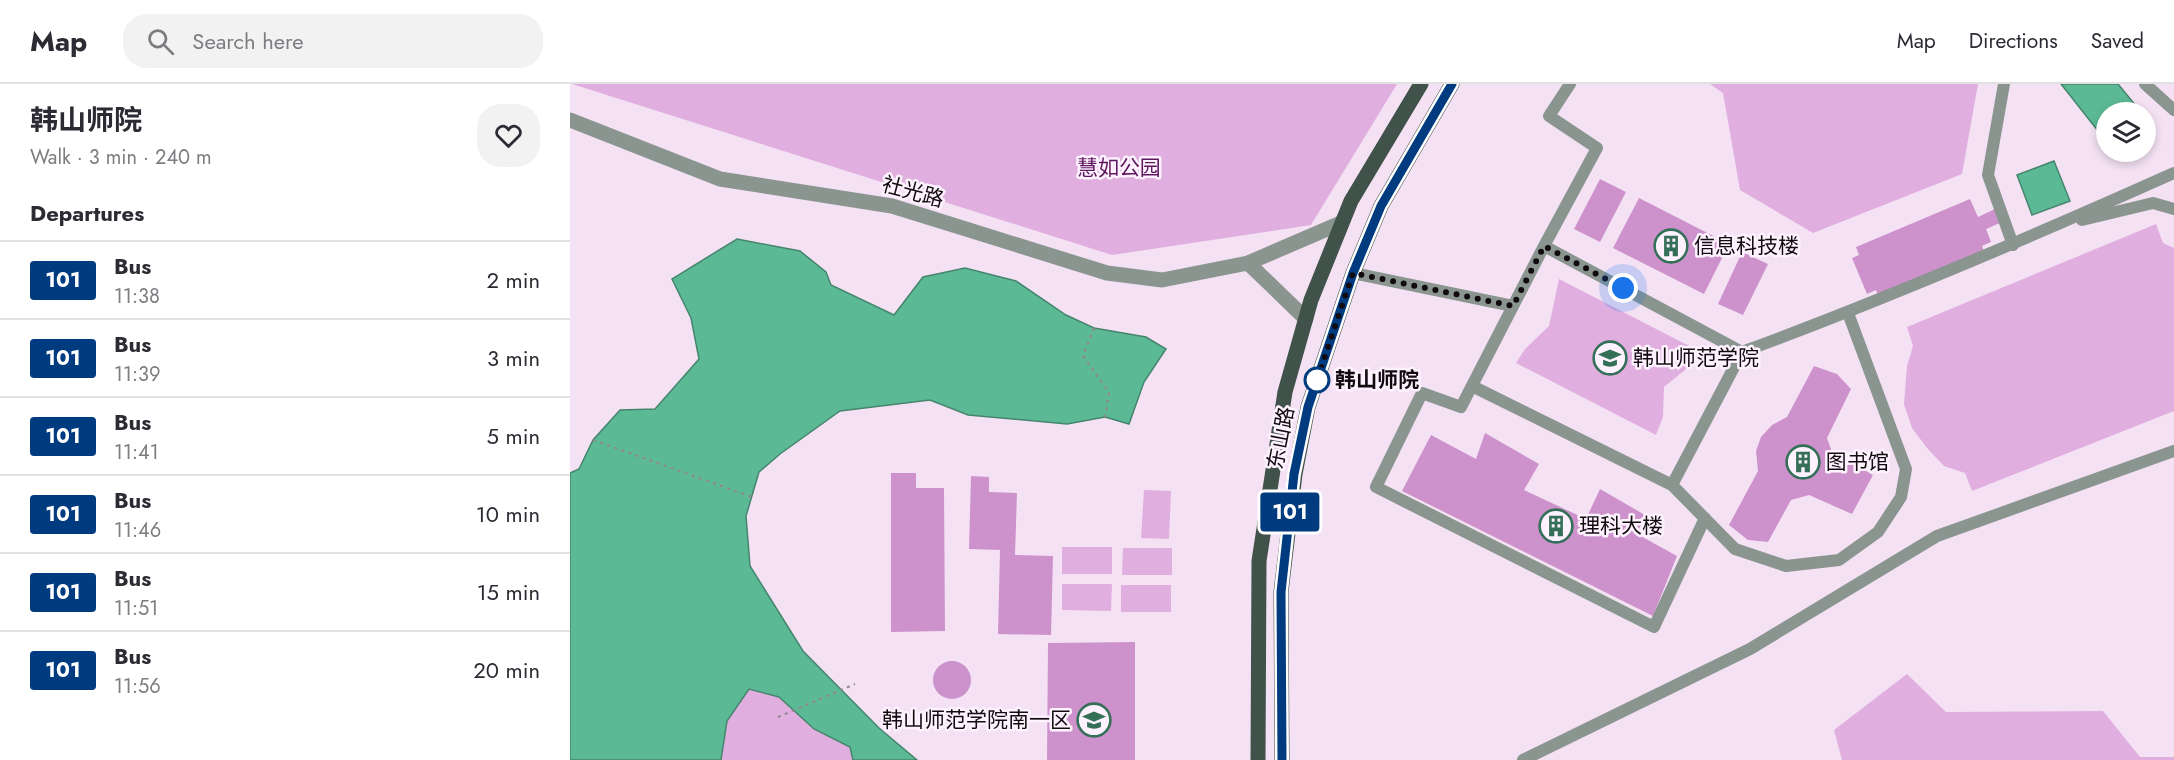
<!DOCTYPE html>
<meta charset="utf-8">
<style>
:root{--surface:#fff;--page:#f2f2f3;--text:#2b2b33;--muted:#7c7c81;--line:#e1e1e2}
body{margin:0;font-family:Jost,"Noto Sans SC",sans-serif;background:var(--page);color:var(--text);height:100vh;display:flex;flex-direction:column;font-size:22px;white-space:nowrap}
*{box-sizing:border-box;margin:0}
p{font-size:20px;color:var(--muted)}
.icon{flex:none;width:33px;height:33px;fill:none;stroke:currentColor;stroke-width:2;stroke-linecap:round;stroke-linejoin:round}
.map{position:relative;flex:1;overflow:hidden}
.sheet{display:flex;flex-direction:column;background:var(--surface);width:570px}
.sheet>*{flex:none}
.badge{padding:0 12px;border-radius:4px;font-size:21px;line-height:39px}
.buttons{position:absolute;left:1526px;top:18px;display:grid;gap:12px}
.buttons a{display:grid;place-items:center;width:60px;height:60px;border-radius:50%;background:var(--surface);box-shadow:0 3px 9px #0003;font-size:30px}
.you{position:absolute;width:30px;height:30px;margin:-15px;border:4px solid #fff;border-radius:50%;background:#1a73e8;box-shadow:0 0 0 9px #1a73e833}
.map>.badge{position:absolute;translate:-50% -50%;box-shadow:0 0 0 3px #fff}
h2{padding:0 30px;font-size:22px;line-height:54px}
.round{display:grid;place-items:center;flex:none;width:63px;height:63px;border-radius:24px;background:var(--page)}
.head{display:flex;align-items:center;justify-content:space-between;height:102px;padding:0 30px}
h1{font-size:28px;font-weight:700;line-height:45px}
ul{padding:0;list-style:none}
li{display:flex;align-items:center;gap:18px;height:78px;padding:0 30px;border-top:2px solid var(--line)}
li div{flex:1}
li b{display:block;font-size:22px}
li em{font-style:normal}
li .badge{min-width:66px;font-weight:700;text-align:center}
header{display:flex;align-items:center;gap:36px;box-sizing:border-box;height:84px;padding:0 30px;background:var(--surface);border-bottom:2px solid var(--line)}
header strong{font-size:28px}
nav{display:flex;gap:33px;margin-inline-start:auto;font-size:21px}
.search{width:420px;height:54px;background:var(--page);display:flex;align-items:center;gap:15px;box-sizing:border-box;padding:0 21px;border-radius:24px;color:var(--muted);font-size:22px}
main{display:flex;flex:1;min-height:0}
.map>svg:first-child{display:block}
.green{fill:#e0aedf}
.water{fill:#5cb995;stroke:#46856d;stroke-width:1.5}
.building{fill:#cd92cc}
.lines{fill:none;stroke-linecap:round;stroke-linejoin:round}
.path{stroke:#938692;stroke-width:2;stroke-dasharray:3 4.5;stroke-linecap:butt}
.minor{stroke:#8b9590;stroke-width:12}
.tertiary{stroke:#8b9590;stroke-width:15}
.primary{stroke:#405249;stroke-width:15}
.line-casing{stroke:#fff;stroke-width:14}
.line{stroke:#003b80;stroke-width:9}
.walk{stroke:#110b10;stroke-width:6;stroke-dasharray:0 10.8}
.stop-dot{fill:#fff;stroke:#003b80;stroke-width:3}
.labels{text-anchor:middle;stroke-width:5;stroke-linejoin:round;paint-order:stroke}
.park-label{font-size:21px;fill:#5e175f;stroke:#fdf2fd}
.street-label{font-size:21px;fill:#110b10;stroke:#fdf2fd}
.poi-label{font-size:21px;fill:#110b10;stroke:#fdf2fd;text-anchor:start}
.stop-label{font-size:21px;font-weight:bold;fill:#110b10;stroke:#fdf2fd;text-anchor:start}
</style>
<header>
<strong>Map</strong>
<div class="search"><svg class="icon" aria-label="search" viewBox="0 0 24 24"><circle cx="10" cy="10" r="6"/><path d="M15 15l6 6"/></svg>Search here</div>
<nav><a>Map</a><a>Directions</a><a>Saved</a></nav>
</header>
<main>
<section class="sheet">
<div class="head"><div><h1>韩山师院</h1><p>Walk · 3 min · 240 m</p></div><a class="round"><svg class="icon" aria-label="heart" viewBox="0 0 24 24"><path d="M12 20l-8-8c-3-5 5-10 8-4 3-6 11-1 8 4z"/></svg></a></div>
<h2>Departures</h2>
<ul>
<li><span class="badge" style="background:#003b80;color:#fff">101</span><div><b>Bus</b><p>11:38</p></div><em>2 min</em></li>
<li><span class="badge" style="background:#003b80;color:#fff">101</span><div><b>Bus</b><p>11:39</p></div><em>3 min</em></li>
<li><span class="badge" style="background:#003b80;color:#fff">101</span><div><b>Bus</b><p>11:41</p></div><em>5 min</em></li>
<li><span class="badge" style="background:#003b80;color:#fff">101</span><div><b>Bus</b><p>11:46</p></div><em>10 min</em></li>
<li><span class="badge" style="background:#003b80;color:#fff">101</span><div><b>Bus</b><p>11:51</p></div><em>15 min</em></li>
<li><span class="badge" style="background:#003b80;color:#fff">101</span><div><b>Bus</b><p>11:56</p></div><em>20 min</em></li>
</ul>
</section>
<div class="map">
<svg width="1604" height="676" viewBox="0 0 1604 676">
<rect width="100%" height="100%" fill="#f4e2f4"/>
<!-- green -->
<path class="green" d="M 2,0 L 827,0 L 741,141 L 542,171 Z
M 1140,0 L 1408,0 L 1392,90 L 1243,149 L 1170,106 L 1153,9 Z
M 1586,140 L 1593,159 L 1604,164 L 1604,327 L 1402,407 L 1395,389 L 1374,382 L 1357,364 L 1342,344 L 1334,320 L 1337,282 L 1343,262 L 1337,243 Z
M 989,195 L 1129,267 L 1121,281 L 1094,303 L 1093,333 L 1086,351 L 946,279 L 955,265 L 979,242 Z
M 574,406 L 601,407 L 599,455 L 571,454 Z
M 492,463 L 542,463 L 542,490 L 492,490 Z
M 553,464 L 602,464 L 602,491 L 552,491 Z
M 492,500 L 542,500 L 541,527 L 492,526 Z
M 551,501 L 601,501 L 601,528 L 551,528 Z
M 1337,590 L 1376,628 L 1533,627 L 1570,673 L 1604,673 L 1604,676 L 1272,676 L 1264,646 Z
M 178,604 L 209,613 L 244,645 L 280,663 L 283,676 L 151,676 L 157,637 Z"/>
<!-- water -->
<path class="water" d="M 1491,0 L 1548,0 L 1571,28 L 1536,28 L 1536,57 Z
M 1484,77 L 1500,117 L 1462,131 L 1447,91 Z
M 167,155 L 230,167 L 256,188 L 261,201 L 324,231 L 353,193 L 395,184 L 446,197 L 496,231 L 524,244 L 576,253 L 596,265 L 574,298 L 559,340 L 535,333 L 497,340 L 398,331 L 360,316 L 270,327 L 210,370 L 189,388 L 176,432 L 180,482 L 233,567 L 309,644 L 347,676 L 283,676 L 280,663 L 244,645 L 209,613 L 179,605 L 157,637 L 151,676 L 0,676 L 0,389 L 9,385 L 23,356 L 50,326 L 85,325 L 129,275 L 121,234 L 102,195 Z"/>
<!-- building -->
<path class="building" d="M 1030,95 L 1056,108 L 1030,158 L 1004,145 Z
M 1069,114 L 1159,160 L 1134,210 L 1043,164 Z
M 1400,115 L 1408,133 L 1425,125 L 1430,139 L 1416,145 L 1421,158 L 1412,162 L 1414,167 L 1308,211 L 1306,206 L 1297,210 L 1282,174 L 1289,171 L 1286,163 Z
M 1172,168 L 1198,180 L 1173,231 L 1148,220 Z
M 1244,282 L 1267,290 L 1281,305 L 1257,354 L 1262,368 L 1303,391 L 1282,430 L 1239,411 L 1221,416 L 1198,458 L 1178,456 L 1159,441 L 1188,387 L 1186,367 L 1191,353 L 1202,341 L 1217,333 Z
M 915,349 L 969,380 L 954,406 L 1016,435 L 1030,405 L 1075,431 L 1067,450 L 1107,472 L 1083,532 L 832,407 L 861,351 L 906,375 Z
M 321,389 L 346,389 L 346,404 L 374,404 L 375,547 L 321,548 Z
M 401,392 L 419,393 L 419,408 L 447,409 L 445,471 L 483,472 L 481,551 L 428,550 L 430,466 L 399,465 Z
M 565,558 L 565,676 L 477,676 L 478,559 Z
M363 596a19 19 0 1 1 38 0a19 19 0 1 1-38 0Z"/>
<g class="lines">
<!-- path -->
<path class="path" d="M 524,244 L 513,272 L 539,308 L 535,333
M 23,356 L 182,413
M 208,633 L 285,600"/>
<!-- minor -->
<path class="minor" d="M 1000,0 L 979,32 L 1027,64 L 974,162 L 891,323 L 852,309 L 806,403 L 1084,543 L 1135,434
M 1434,0 L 1418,91 L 1443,161
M 1575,0 L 1604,26
M 1512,136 L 1583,119 L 1604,125
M 974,162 L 1172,268
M 783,189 L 943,222
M 1278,229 L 1336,385 L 1331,413 L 1308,448 L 1269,476 L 1216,482 L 1165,465 L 1102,401 L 1172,268 C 1319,214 1461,153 1604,89
M 902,302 L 1102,401
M 953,676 L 1180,565 L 1367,452 L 1604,367"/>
<!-- tertiary -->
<path class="tertiary" d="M 0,36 L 150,95 L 322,122 L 537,189 L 592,196 L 678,179
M 736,235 L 678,179 L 771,139"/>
<!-- primary -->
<path class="primary" d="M 688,676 L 689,477 L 715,308 L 741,216 L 781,117 L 851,0
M 712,676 L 711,508 L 725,390 L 738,323 L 783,189 L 811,122 L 882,0"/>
</g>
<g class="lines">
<!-- line casing -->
<g class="line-casing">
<path id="line" d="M 712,676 L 711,508 L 724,390 L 738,323 L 783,189 L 811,122 L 882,0"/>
</g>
<!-- line -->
<use href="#line" class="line"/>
<!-- walk -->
<path class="walk" d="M 747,296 L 744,305 L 783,189 L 943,222 L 974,162 L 1053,204"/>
</g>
<!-- icons -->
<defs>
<g id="building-ring" transform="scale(1.725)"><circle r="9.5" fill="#fdf2fd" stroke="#346f58" stroke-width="1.5"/><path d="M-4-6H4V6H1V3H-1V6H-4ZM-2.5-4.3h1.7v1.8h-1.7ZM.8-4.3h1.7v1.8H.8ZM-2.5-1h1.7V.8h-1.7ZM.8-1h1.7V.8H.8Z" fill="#346f58"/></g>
<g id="university-ring" transform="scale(1.725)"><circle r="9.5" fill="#fdf2fd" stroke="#346f58" stroke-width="1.5"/><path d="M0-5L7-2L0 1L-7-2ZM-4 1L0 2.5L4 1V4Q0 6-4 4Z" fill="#346f58"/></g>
</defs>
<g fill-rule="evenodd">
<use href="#building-ring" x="1101" y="162"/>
<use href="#university-ring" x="1040" y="274"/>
<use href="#building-ring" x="1233" y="378"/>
<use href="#building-ring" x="986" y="442"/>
<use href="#university-ring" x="524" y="636"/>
</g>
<!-- markers -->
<circle class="stop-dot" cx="747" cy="296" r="12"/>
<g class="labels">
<!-- park labels -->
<g class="park-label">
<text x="549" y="91">慧如公园</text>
</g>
<!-- street labels -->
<g class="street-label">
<text transform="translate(343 108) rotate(15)" y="7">社光路</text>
<text transform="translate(711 354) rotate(-79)" y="7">东山路</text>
</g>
<!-- poi labels -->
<g class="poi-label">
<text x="1124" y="169">信息科技楼</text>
<text x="1063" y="281">韩山师范学院</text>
<text x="1256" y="385">图书馆</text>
<text x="1009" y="449">理科大楼</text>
<text x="501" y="643" text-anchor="end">韩山师范学院南一区</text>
</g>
<!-- stop labels -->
<g class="stop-label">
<text x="765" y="303">韩山师院</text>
</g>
</g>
</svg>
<div class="buttons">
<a><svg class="icon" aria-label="layers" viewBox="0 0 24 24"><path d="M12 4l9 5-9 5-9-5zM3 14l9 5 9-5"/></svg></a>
</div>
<div class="you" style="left:1053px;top:204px"></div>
<b class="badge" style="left:720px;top:428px;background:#003b80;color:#fff">101</b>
</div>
</main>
